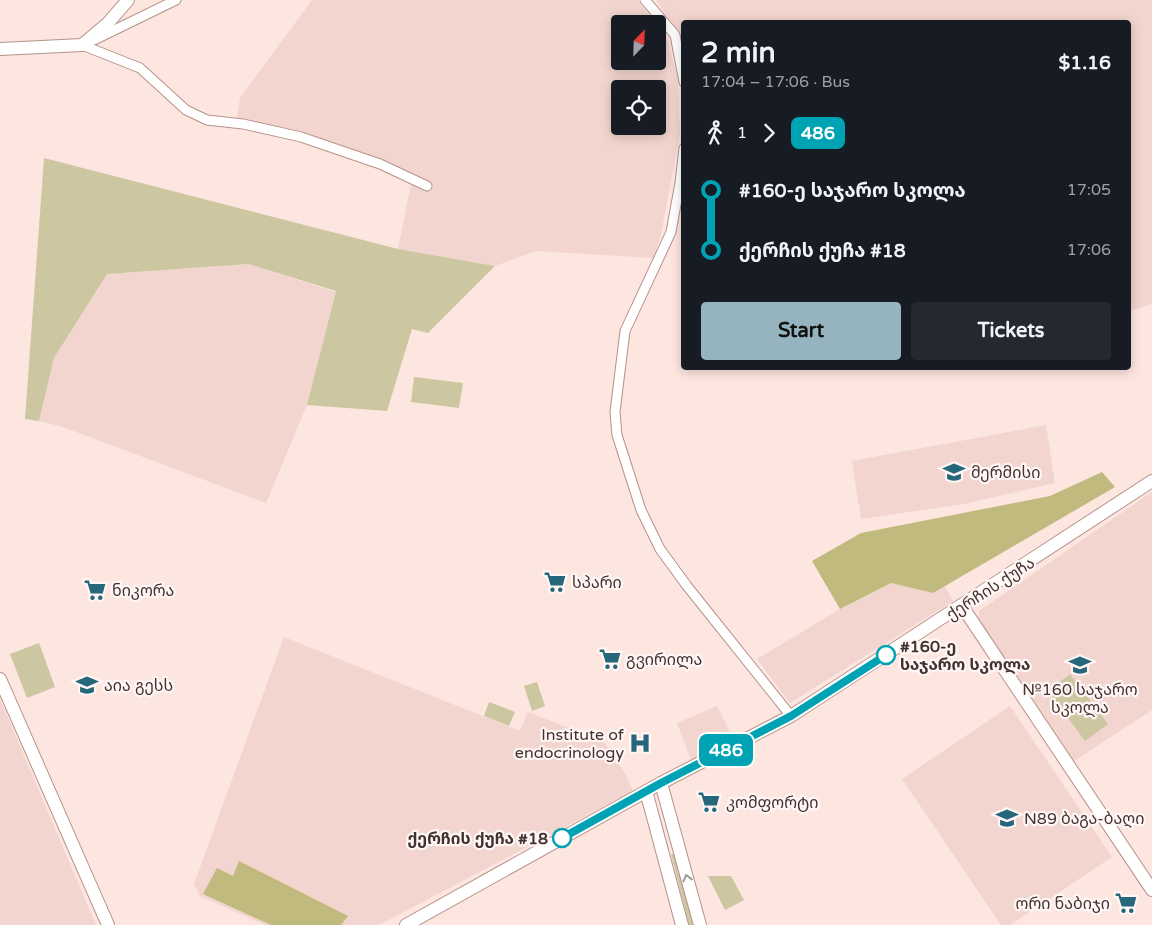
<!DOCTYPE html>
<meta charset="utf-8">
<style>
:root{--surface:#171b24;--page:#242831;--text:#f1f3f6;--muted:#9ea1a6;--accent:#96b4bf}
body{margin:0;font-family:"Varela Round","Noto Sans Georgian",sans-serif;background:var(--page);color:var(--text);height:100vh;display:flex;flex-direction:column;font-size:19px;white-space:nowrap}
*{box-sizing:border-box;margin:0}
p{font-size:16px;color:var(--muted)}
.icon{flex:none;width:28px;height:28px;fill:none;stroke:currentColor;stroke-width:2;stroke-linecap:round;stroke-linejoin:round}
.map{position:relative;flex:1;overflow:hidden}
.side{position:absolute;left:681px;top:20px;width:450px;height:350px;display:flex;flex-direction:column;background:var(--surface);border-radius:5px;box-shadow:0 2px 12px #0003}
.side>*{flex:none}
.badge{padding:0 10px;border-radius:8px;font-size:18px;line-height:32px}
.needle{width:32px;rotate:23deg}
.controls{position:absolute;left:611px;top:15px;display:grid;gap:10px}
.controls a{display:grid;place-items:center;width:55px;height:55px;border-radius:5px;background:var(--surface);box-shadow:0 2px 12px #0003;font-size:25px}
.map>.badge{position:absolute;translate:-50% -50%;box-shadow:0 0 0 2px #fff}
.legs{display:flex;align-items:center;gap:8px;height:55px;padding:0 20px;font-size:16px}
.legs p{margin-inline-start:auto}
.overview{display:flex;align-items:center;justify-content:space-between;height:85px;padding:0 20px}
h1{font-size:28px;font-weight:700;line-height:38px}
.action{display:flex;gap:10px;margin-top:auto;padding:10px 20px}
.action a{flex:1;height:58px;border-radius:5px;background:var(--accent);color:#111;font-size:20px;font-weight:700;line-height:58px;text-align:center}
.action a+a{background:var(--page);color:var(--text)}
ul{padding:0 20px;list-style:none}
li{display:flex;align-items:center;gap:18px;height:60px;font-size:19px}
li i{display:grid;place-items:center;width:8px;height:100%;margin:0 6px;background:currentColor}
li i::after{content:'';width:12px;height:12px;margin:-6px;border:4px solid;border-radius:50%;background:var(--surface)}
li p{margin-inline-start:auto}
li:first-child i{background:linear-gradient(#0000 50%,currentColor 0)}
li:last-child i{background:linear-gradient(currentColor 50%,#0000 0)}
.map>svg:first-child{display:block}
.built{fill:#f2d5ce;fill-rule:evenodd}
.green{fill:#ccc7a1}
.forest{fill:#c1ba7e}
.lines{fill:none;stroke-linecap:round;stroke-linejoin:round}
.street-casing{stroke:#b69289;stroke-width:11}
.secondary-casing{stroke:#b69289;stroke-width:14}
.street{stroke:#fff;stroke-width:9}
.secondary{stroke:#fff;stroke-width:12}
.oneway{stroke:#a19998}
.line-1-casing{stroke:#fff;stroke-width:11}
.line-1{stroke:#00a3b4;stroke-width:8}
.stop-1-dot{fill:#fff;stroke:#00a3b4;stroke-width:2.5}
.labels{text-anchor:middle;stroke-width:4.5;stroke-linejoin:round;paint-order:stroke}
.poi-label{font-size:16px;fill:#433330;stroke:#fff6f5;text-anchor:start}
.street-label{font-size:16px;fill:#433330;stroke:#fff6f5}
.stop-label{font-size:16px;font-weight:bold;fill:#433330;stroke:#fff6f5;text-anchor:start}
</style>
<div class="map">
<svg width="1152" height="925" viewBox="0 0 1152 925">
<rect width="100%" height="100%" fill="#fde5e0"/>
<!-- built -->
<path class="built" d="M 312,0 L 638,0 L 655,24 L 620,24 L 620,61 L 658,61 L 658,27 L 668,41 L 677,77 L 680,132 L 661,235 L 653,258 L 536,251 L 495,266 L 398,249 L 413,174 L 312,135 L 237,118 L 240,98 ZM 620,89 L 658,89 L 658,126 L 620,126 Z
M 656,0 L 1152,0 L 1152,304 L 1129,311 L 1129,22 L 684,22 L 684,47 L 678,31 Z
M 248,264 L 336,292 L 307,405 L 266,503 L 63,427 L 39,421 L 54,358 L 107,274 Z
M 1046,425 L 1055,483 L 964,504 L 861,519 L 852,461 Z
M 1152,492 L 1152,710 L 1073,762 L 979,621 L 979,611 Z
M 891,583 L 933,593 L 945,586 L 953,601 L 790,703 L 757,659 L 840,609 Z
M 284,637 L 520,731 L 528,712 L 604,742 L 626,775 L 633,791 L 379,925 L 265,925 L 200,896 L 194,884 Z
M 0,699 L 96,925 L 0,925 Z
M 717,706 L 733,738 L 691,760 L 677,723 Z
M 1010,706 L 1112,857 L 1010,925 L 1001,925 L 902,779 Z"/>
<!-- green -->
<path class="green" d="M 44,158 L 398,249 L 495,266 L 428,333 L 412,329 L 387,411 L 307,405 L 336,291 L 248,264 L 107,274 L 54,358 L 39,421 L 25,419 Z
M 414,377 L 463,383 L 459,408 L 411,402 Z
M 39,643 L 55,687 L 27,698 L 10,654 Z
M 1070,674 L 1108,724 L 1085,741 L 1048,691 Z
M 537,682 L 545,706 L 532,711 L 524,686 Z
M 489,702 L 515,712 L 509,726 L 484,716 Z
M 671,854 L 674,854 L 694,925 L 689,925 Z
M 708,876 L 731,876 L 744,900 L 725,910 Z"/>
<!-- forest -->
<path class="forest" d="M 1102,472 L 1115,487 L 933,593 L 891,583 L 840,609 L 812,561 L 861,533 L 1050,496 Z
M 239,861 L 348,916 L 341,925 L 271,925 L 203,894 L 217,868 L 233,876 Z"/>
<g class="lines">
<!-- street casing -->
<g class="street-casing">
<path id="street" d="M 645,0 L 675,35 L 684,82
M 94,40 L 176,0
M 82,45 L 140,68 L 186,110 L 207,120 L 243,124 L 301,137 L 380,164 L 427,186
M 684,148 L 680,183 L 671,232 L 625,331 L 615,412 L 617,435 L 641,510 L 660,549 L 687,586 L 791,716"/>
</g>
<!-- secondary casing -->
<g class="secondary-casing">
<path id="secondary" d="M 0,49 L 82,45 L 108,23 L 128,0
M 962,606 L 1152,890
M 0,679 L 108,925
M 661,783 L 700,925
M 646,791 L 682,925
M 406,925 L 661,783 L 791,716 L 1152,481"/>
</g>
<!-- street -->
<use href="#street" class="street"/>
<!-- secondary -->
<use href="#secondary" class="secondary"/>
</g>
<!-- one-way arrows -->
<defs><path id="oneway-chevron" d="M-2-3.5L2.5 0L-2 3.5" fill="none" stroke-width="1.6" stroke-linecap="round" stroke-linejoin="round" transform="scale(1.25)"/></defs>
<use class="oneway" href="#oneway-chevron" transform="translate(687 878) rotate(-104)"/>
<g class="lines">
<!-- line-1 casing -->
<g class="line-1-casing">
<path id="line-1" d="M 562,838 L 661,783 L 791,716 L 886,655"/>
</g>
<!-- line-1 -->
<use href="#line-1" class="line-1"/>
</g>
<!-- icons -->
<defs>
<g id="university-bare" transform="scale(1.725)"><path d="M0-5L7-2L0 1L-7-2ZM-4 1L0 2.5L4 1V4Q0 6-4 4Z" fill="#26677b" stroke="#fff6f5" stroke-width="2.5" paint-order="stroke"/></g>
<g id="supermarket-bare" transform="scale(1.725)"><path d="M-6-5.5h2.5l.6 2H6L4.5 2H-2.5L-4.4-4H-6ZM-1.5 3.2a1.3 1.3 0 1 0 .1 0ZM3 3.2a1.3 1.3 0 1 0 .1 0Z" fill="#26677b" stroke="#fff6f5" stroke-width="2.5" paint-order="stroke"/></g>
<g id="school-bare" transform="scale(1.725)"><path d="M0-5L7-2L0 1L-7-2ZM-4 1L0 2.5L4 1V4Q0 6-4 4Z" fill="#26677b" stroke="#fff6f5" stroke-width="2.5" paint-order="stroke"/></g>
<g id="hospital-bare" transform="scale(1.725)"><path d="M-5-5h3v3.5h4V-5h3V5h-3V1.5h-4V5h-3Z" fill="#26677b" stroke="#fff6f5" stroke-width="2.5" paint-order="stroke"/></g>
</defs>
<g fill-rule="evenodd">
<use href="#university-bare" x="954" y="472"/>
<use href="#supermarket-bare" x="555" y="582"/>
<use href="#supermarket-bare" x="95" y="590"/>
<use href="#supermarket-bare" x="610" y="659"/>
<use href="#school-bare" x="1080" y="665"/>
<use href="#school-bare" x="87" y="685"/>
<use href="#hospital-bare" x="640" y="743"/>
<use href="#supermarket-bare" x="709" y="802"/>
<use href="#school-bare" x="1007" y="818"/>
<use href="#supermarket-bare" x="1126" y="903"/>
</g>
<!-- markers -->
<g class="stop-1-dot">
<circle cx="886" cy="655" r="9"/>
<circle cx="562" cy="838" r="9"/>
</g>
<g class="labels">
<!-- poi labels -->
<g class="poi-label">
<text x="971" y="478">მერმისი</text>
<text x="572" y="588">სპარი</text>
<text x="112" y="596">ნიკორა</text>
<text x="626" y="665">გვირილა</text>
<text x="104" y="691">აია გესს</text>
<text x="1080" y="695" text-anchor="middle">№160 საჯარო<tspan x="1080" dy="18">სკოლა</tspan></text>
<text x="624" y="740" text-anchor="end">Institute of<tspan x="624" dy="18">endocrinology</tspan></text>
<text x="726" y="808">კომფორტი</text>
<text x="1024" y="824">N89 ბაგა-ბაღი</text>
<text x="1110" y="909" text-anchor="end">ორი ნაბიჯი</text>
</g>
<!-- street labels -->
<g class="street-label">
<text transform="translate(990 588) rotate(-33)" y="6">ქერჩის ქუჩა</text>
</g>
<!-- stop labels -->
<g class="stop-label">
<text x="900" y="652">#160-ე<tspan x="900" dy="18">საჯარო სკოლა</tspan></text>
<text x="548" y="844" text-anchor="end">ქერჩის ქუჩა #18</text>
</g>
</g>
</svg>
<div class="controls">
<a><svg class="needle" viewBox="-14 -14 28 28"><path d="M0-13l5 13h-10z" fill="#e53935"/><path d="M0 13l5-13h-10z" fill="#9ea1a6"/></svg></a>
<a><svg class="icon" aria-label="locate" viewBox="0 0 24 24"><circle cx="12" cy="12" r="6"/><path d="M12 2v4M12 18v4M2 12h4M18 12h4"/></svg></a>
</div>
<b class="badge" style="left:726px;top:750px;background:#00a3b4;color:#fff">486</b>
<section class="side">
<div class="overview"><div><h1>2 min</h1><p>17:04 – 17:06 · Bus</p></div><b>$1.16</b></div>
<div class="legs"><svg class="icon" aria-label="walk" viewBox="0 0 24 24"><circle cx="13" cy="4" r="2"/><path d="M13 8l-2 6 4 7M11 14l-3 7M7 12l3-4h3l4 4"/></svg>1<svg class="icon" aria-label="forward" viewBox="0 0 24 24"><path d="M9 5l7 7-7 7"/></svg><b class="badge" style="background:#00a3b4;color:#fff">486</b></div>
<ul>
<li><i style="color:#00a3b4"></i><b>#160-ე საჯარო სკოლა</b><p>17:05</p></li>
<li><i style="color:#00a3b4"></i><b>ქერჩის ქუჩა #18</b><p>17:06</p></li>
</ul>
<div class="action"><a>Start</a><a>Tickets</a></div>
</section>
</div>
